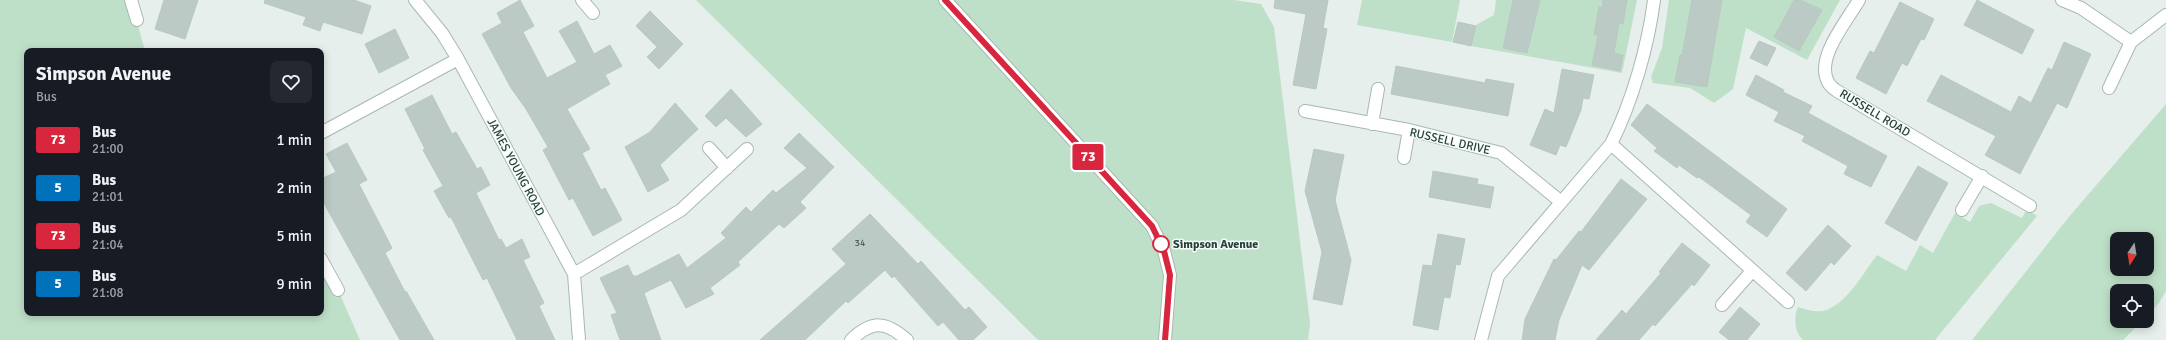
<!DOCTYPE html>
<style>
:root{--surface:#171b24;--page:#242831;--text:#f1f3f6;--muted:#9ea1a6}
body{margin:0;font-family:Signika,sans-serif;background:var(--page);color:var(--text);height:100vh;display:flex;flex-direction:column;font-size:15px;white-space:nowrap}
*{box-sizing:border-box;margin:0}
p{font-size:13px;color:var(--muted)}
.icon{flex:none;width:22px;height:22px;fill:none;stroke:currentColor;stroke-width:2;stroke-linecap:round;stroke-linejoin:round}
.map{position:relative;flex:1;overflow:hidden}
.side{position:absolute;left:24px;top:48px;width:300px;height:268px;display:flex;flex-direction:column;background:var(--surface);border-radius:8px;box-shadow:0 2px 10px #0003}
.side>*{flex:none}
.badge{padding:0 8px;border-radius:3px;font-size:14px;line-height:26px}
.needle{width:26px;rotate:192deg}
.fabs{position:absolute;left:2110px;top:232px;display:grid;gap:8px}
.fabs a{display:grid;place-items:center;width:44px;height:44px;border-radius:8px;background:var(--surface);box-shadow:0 2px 10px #0003;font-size:20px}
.map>.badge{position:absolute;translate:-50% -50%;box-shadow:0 0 0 2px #fff}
.round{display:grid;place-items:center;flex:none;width:42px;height:42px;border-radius:8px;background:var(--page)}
.headline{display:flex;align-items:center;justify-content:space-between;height:68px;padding:0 12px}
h1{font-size:19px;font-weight:700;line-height:30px}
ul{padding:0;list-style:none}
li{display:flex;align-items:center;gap:12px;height:48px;padding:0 12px}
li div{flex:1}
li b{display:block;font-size:15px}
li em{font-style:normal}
li .badge{min-width:44px;font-weight:700;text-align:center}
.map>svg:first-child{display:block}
.green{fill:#bfe0c8;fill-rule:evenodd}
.building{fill:#bbcac4;stroke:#b8c9c2}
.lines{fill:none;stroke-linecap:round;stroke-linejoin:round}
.minor-casing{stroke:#a8b8b2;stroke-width:14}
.minor{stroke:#fff;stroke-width:12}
.line-casing{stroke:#fff;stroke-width:9}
.line{stroke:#d7263d;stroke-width:6}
.stop-dot{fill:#fff;stroke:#d7263d;stroke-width:2}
.labels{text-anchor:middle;stroke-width:3;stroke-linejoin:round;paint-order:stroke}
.number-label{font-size:10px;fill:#4a645c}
.street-label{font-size:12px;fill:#24423a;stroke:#f7fbf9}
.stop-label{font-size:12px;font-weight:bold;fill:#24423a;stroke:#f7fbf9;text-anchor:start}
</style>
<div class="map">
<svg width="2166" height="340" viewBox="0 0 2166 340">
<rect width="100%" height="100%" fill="#e6efeb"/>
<!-- green -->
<path class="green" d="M 0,0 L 131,0 L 145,51 L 27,51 L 27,313 L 321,313 L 321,259 L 338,290 L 360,340 L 0,340 Z
M 696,0 L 1234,0 L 1261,4 L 1274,27 L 1310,323 L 1308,340 L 1038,340 Z
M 1362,0 L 1460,0 L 1452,42 L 1357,25 Z
M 1496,0 L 1637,0 L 1622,73 L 1471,46 L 1476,25 L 1494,15 Z
M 1669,0 L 1840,0 L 1807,60 L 1746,28 L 1733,89 L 1714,103 L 1690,88 L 1653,83 L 1651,77 L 1662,48 Z
M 2166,104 L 2166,291 L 2159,303 L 2147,316 L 2147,291 L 2117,291 L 2117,321 L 2142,321 L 2123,340 L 1972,340 L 2068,218 ZM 2117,239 L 2147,239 L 2147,269 L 2117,269 Z
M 1991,203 L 2022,218 L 2027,209 L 2037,216 L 1935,340 L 1803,340 C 1795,333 1793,317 1798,307 C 1808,310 1819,314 1829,309 C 1849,300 1864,272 1877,255 L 1906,271 L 1920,245 L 1933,253 L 1955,213 L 1970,222 L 1979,206 Z"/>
<!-- building -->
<path class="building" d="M 164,0 L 198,0 L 185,39 L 155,29 Z
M 265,0 L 354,0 L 371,6 L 362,34 L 323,22 L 320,31 L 303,25 L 306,17 L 264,3 Z
M 520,0 L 534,26 L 523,32 L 547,78 L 577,62 L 559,31 L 577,21 L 594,54 L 610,45 L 622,66 L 605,75 L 610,84 L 567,109 L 590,149 L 582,153 L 601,190 L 605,188 L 622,220 L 593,236 L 573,198 L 569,200 L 543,150 L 548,147 L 526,109 L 511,88 L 482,34 L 502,23 L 497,13 Z
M 1275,0 L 1328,0 L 1323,28 L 1327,29 L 1316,89 L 1293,85 L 1306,14 L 1274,8 Z
M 1513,0 L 1540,0 L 1527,53 L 1503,48 Z
M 1603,0 L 1627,0 L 1623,24 L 1619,23 L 1614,53 L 1623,55 L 1620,71 L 1592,65 L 1598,35 L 1594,35 L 1599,7 L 1602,8 Z
M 1692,0 L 1722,0 L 1707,87 L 1675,82 L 1680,55 L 1682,56 Z
M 1794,0 L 1800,0 L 1822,10 L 1799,51 L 1774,37 Z
M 1977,0 L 2034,30 L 2022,54 L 1964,25 Z
M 1900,2 L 1934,19 L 1924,40 L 1921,39 L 1907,66 L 1902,63 L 1886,94 L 1856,78 L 1870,51 L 1874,53 Z
M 650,11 L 683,44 L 659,69 L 647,57 L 657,47 L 636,26 Z
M 1458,22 L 1476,26 L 1471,46 L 1453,42 Z
M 395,29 L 409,58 L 379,73 L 365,44 Z
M 1759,41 L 1776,48 L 1767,66 L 1750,58 Z
M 2064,42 L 2091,54 L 2067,108 L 2057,103 L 2020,174 L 1985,155 L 1996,136 L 1927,101 L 1941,75 L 2011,112 L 2019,96 L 2031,103 L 2048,68 L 2052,70 Z
M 1396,66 L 1485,83 L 1486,79 L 1514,84 L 1508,116 L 1391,94 Z
M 1562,69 L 1594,75 L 1589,99 L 1583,98 L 1581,110 L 1566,147 L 1560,145 L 1556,155 L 1530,145 L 1545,109 L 1554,113 Z
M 1756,75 L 1784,90 L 1783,92 L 1812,106 L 1808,113 L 1887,156 L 1871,187 L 1844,174 L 1848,166 L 1802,141 L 1805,136 L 1774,121 L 1779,112 L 1746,95 Z
M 731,89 L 762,124 L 746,137 L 726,118 L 716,127 L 705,116 Z
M 432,95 L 452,134 L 456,132 L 477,169 L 481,167 L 490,185 L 476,193 L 499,240 L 501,239 L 506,248 L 522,239 L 530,257 L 523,260 L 544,303 L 539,306 L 555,340 L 517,340 L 487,278 L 483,280 L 451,217 L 449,218 L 434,191 L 443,186 L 423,150 L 425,149 L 405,109 Z
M 675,103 L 698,129 L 660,165 L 669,180 L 648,192 L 625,147 L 650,132 Z
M 1647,104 L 1787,209 L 1767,237 L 1746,222 L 1751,215 L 1699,177 L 1697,178 L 1679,165 L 1677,168 L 1654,151 L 1657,148 L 1631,125 Z
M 799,133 L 834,167 L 800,202 L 806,208 L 784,228 L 779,224 L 738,262 L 740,265 L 710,288 L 714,294 L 686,308 L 671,280 L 644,293 L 661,340 L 620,340 L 611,315 L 617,313 L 600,278 L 628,265 L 633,276 L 637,276 L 679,254 L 687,268 L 726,238 L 721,233 L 746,207 L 751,212 L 773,190 L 776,193 L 807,168 L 784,148 Z
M 347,143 L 367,180 L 359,184 L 392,248 L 385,253 L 405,292 L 406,291 L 434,340 L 400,340 L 321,198 L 321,179 L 336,172 L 326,154 Z
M 1314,149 L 1344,155 L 1335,200 L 1351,260 L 1342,305 L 1313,299 L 1322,252 L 1305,191 Z
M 1918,166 L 1948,183 L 1916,241 L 1885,223 Z
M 1433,171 L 1478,179 L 1477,184 L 1494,187 L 1490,208 L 1429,197 Z
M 1621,179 L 1647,199 L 1589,270 L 1582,265 L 1559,320 L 1555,340 L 1522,340 L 1525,319 L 1554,259 L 1556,260 L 1579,231 L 1581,232 Z
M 870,214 L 918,264 L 921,261 L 965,310 L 969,307 L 987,327 L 973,340 L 959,340 L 943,322 L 938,326 L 894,276 L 892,278 L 885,270 L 848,303 L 846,301 L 805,340 L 760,340 L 846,264 L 832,249 Z
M 1828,225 L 1851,246 L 1834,265 L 1831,262 L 1806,291 L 1786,273 Z
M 1438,234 L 1465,239 L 1460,265 L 1456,264 L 1450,298 L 1444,297 L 1438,330 L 1413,325 L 1423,265 L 1432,266 Z
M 1682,243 L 1710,265 L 1694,286 L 1692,284 L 1655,326 L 1653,324 L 1639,340 L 1596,340 L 1622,310 L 1626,314 L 1661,273 L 1659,272 Z
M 1740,307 L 1760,324 L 1747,340 L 1729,340 L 1719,332 Z"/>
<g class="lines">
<!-- minor casing -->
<g class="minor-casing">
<path id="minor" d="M 131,0 L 137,20
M 415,0 L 442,33 L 458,59 L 574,274 L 579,340
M 582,0 L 593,13
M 945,0 L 1152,226 L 1164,251 L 1170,275 L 1165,340
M 1859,0 C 1847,21 1815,58 1828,82 C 1830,86 1834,89 1837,91 L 2030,206
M 2062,0 L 2081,8 L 2131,42
M 2109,88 L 2131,42 L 2166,15
M 1305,111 L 1409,130 L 1501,153 L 1560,201
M 1372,124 L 1378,89
M 321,133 L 458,59
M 1611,144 L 1788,302
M 709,148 L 727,168
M 1404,158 L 1409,130
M 1962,210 L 1982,176
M 321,259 L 338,290
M 574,274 L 681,210 L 747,149
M 1722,305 L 1752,271
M 851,340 C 872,320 886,321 907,340
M 1481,340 L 1498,276 L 1611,144 C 1632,102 1648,47 1654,0"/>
</g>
<!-- minor -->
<use href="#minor" class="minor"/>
</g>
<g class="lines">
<!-- line casing -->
<g class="line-casing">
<path id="line" d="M 945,0 L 1152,226 L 1164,251 L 1170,275 L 1165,340"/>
</g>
<!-- line -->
<use href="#line" class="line"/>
</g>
<!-- markers -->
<circle class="stop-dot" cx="1161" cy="244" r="8"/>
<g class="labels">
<!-- number labels -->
<g class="number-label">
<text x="860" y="246">34</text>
</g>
<!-- street labels -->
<g class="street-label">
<text transform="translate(1875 113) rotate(31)" y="4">RUSSELL ROAD</text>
<text transform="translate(1450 141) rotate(13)" y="4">RUSSELL DRIVE</text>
<text transform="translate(516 167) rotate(62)" y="4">JAMES YOUNG ROAD</text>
</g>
<!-- stop labels -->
<g class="stop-label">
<text x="1173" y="248">Simpson Avenue</text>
</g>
</g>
</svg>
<div class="fabs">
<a><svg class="needle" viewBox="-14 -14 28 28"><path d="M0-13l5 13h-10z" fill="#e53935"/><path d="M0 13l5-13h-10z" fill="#9ea1a6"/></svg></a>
<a><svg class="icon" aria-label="locate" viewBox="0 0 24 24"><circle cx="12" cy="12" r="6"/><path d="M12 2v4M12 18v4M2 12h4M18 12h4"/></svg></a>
</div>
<b class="badge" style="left:1088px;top:157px;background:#d7263d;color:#fff">73</b>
<section class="side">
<div class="headline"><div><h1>Simpson Avenue</h1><p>Bus</p></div><a class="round"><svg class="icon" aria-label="heart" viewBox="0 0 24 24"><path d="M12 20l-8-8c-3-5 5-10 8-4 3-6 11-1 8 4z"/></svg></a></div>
<ul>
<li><span class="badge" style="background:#d7263d;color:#fff">73</span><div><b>Bus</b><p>21:00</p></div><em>1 min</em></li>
<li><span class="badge" style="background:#0072bc;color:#fff">5</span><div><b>Bus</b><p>21:01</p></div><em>2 min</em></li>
<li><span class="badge" style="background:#d7263d;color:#fff">73</span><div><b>Bus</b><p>21:04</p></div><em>5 min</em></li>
<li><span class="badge" style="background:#0072bc;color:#fff">5</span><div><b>Bus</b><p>21:08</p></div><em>9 min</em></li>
</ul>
</section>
</div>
